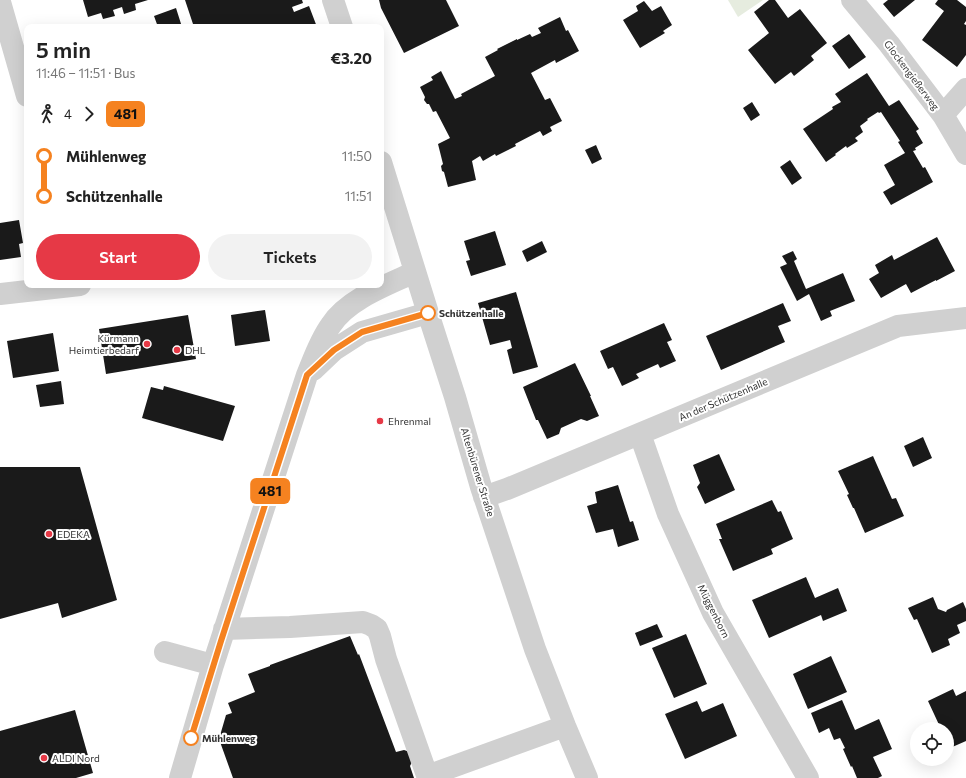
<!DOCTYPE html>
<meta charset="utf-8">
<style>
:root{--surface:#fff;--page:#f2f2f2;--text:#222;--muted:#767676;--accent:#e63946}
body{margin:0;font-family:Commissioner,sans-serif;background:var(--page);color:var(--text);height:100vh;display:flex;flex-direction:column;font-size:15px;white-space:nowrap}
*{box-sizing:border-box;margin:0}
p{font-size:13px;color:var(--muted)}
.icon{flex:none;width:22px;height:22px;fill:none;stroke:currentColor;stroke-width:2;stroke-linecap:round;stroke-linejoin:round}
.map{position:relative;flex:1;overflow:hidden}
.drawer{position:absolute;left:24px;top:24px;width:360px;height:264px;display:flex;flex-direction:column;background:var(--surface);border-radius:8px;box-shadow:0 4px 16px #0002}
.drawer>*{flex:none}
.badge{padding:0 8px;border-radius:6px;font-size:14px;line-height:26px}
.tools{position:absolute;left:910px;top:722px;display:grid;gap:8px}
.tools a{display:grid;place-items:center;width:44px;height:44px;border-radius:50%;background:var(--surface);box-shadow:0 4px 16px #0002;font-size:20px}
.map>.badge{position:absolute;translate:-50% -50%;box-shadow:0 0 0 2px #fff}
.legs{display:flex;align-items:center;gap:6px;height:44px;padding:0 12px;font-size:13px}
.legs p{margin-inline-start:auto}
.head{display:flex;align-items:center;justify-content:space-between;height:68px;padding:0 12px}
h1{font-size:22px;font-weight:600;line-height:30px}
.action{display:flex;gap:8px;margin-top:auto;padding:8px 12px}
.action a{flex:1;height:46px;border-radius:24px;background:var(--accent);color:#fff;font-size:16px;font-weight:600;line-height:46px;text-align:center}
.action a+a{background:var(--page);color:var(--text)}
ul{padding:0 12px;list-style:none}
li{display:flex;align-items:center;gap:14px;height:40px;font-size:15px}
li i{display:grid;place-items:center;width:6px;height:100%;margin:0 5px;background:currentColor}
li i::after{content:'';width:10px;height:10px;margin:-5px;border:3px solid;border-radius:50%;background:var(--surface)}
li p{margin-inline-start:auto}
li:first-child i{background:linear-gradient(#0000 50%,currentColor 0)}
li:last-child i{background:linear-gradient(currentColor 50%,#0000 0)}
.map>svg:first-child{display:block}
.green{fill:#e6ecdf}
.building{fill:#1a1a1a}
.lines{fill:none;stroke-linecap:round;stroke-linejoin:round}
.minor{stroke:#d0d0d0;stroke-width:22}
.line-1-casing{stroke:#fff;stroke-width:9}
.line-1{stroke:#f58220;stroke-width:6}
.stop-1-dot{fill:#fff;stroke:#f58220;stroke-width:2}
.poi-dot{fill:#e63946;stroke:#fff;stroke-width:1.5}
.labels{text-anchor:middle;stroke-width:4;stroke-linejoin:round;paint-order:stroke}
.street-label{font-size:10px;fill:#333;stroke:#fff}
.stop-label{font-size:10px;font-weight:bold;fill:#333;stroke:#fff;text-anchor:start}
.poi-label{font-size:10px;fill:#333;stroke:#fff;text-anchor:start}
</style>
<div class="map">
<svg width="966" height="778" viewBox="0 0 966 778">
<rect width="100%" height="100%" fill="#fff"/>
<!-- green -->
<path class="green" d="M 728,0 L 763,0 L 738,17 Z"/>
<!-- building -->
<path class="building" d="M 83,0 L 148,0 L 135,4 L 136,10 L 124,14 L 122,7 L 113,10 L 115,16 L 103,19 L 101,13 L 88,17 Z
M 185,0 L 302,0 L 303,3 L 292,7 L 294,12 L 309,6 L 317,27 L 194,27 Z
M 379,0 L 446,0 L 459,26 L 404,53 L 381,8 Z
M 769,0 L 775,0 L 788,18 L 800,9 L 827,43 L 811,56 L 814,60 L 794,76 L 791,72 L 775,84 L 748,50 L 769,33 L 754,12 Z
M 888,0 L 915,0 L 894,17 L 883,4 Z
M 938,0 L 957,0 L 966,7 L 966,21 L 964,24 L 966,25 L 966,55 L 957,67 L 922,40 L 944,11 L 935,4 Z
M 644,1 L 652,11 L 661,6 L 672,25 L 663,31 L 665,33 L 640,48 L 623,20 L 638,11 L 636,6 Z
M 176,8 L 182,27 L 158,27 L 154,16 Z
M 560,17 L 566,31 L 568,30 L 579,51 L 556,63 L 555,60 L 531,73 L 545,100 L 550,98 L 562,121 L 550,127 L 552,131 L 543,136 L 540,131 L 515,144 L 516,146 L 496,156 L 495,154 L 483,161 L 480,156 L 472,161 L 476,180 L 448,187 L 444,172 L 442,171 L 441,166 L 443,164 L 438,144 L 450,138 L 436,111 L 433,112 L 429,104 L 427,104 L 424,100 L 425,97 L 420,87 L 433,80 L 431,77 L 441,71 L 455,99 L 462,96 L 461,94 L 495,76 L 485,57 L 498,50 L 497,49 L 517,39 L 517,40 L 530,34 L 532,37 L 541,33 L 538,28 Z
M 849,34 L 866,57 L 849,69 L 832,46 Z
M 867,73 L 889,106 L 899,100 L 919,129 L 916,131 L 923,143 L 915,148 L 916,150 L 913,151 L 923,168 L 925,167 L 933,182 L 891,205 L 883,192 L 895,185 L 884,165 L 905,153 L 898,142 L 900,141 L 881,112 L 879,113 L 878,112 L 867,119 L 868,120 L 860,126 L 863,132 L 855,138 L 858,141 L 847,148 L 846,146 L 835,154 L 836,155 L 826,162 L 803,129 L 833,109 L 832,107 L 841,102 L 835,94 Z
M 752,102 L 760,115 L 751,121 L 743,108 Z
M 596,145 L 602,159 L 592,164 L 585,150 Z
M 790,160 L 802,178 L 792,185 L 780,167 Z
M 19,220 L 23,243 L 19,244 L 21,257 L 0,260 L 0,223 Z
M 495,231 L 506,265 L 471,276 L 466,261 L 470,260 L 464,241 Z
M 937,237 L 955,271 L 936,281 L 936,280 L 911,293 L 906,284 L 881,298 L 869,279 L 879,273 L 875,265 L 892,255 L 894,260 Z
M 542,241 L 547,252 L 527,262 L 522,251 Z
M 793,251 L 797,259 L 794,261 L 806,289 L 843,273 L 855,301 L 830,311 L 832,316 L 821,321 L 809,294 L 797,301 L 780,267 L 787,264 L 782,256 Z
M 516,292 L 538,367 L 513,374 L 507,350 L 512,348 L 510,340 L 490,345 L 478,303 Z
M 783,303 L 791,321 L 778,326 L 785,342 L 721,370 L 706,336 Z
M 265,310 L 270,341 L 235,346 L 231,315 Z
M 188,315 L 196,359 L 106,374 L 99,329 Z
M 664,323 L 672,340 L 667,342 L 676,361 L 660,368 L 658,364 L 636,374 L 639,378 L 622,386 L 613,367 L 608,369 L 600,351 Z
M 53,333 L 59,371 L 13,378 L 7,341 Z
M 575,363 L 591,396 L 590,396 L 599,416 L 587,421 L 581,419 L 561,428 L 559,434 L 547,439 L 538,420 L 536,420 L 523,387 Z
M 61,381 L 64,404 L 40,407 L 36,385 Z
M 164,386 L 235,406 L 223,441 L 142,418 L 151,387 L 163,390 Z
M 923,437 L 932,458 L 913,467 L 904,446 Z
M 719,454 L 735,490 L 705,504 L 697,487 L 700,483 L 693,465 Z
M 873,456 L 892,499 L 896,498 L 904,516 L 865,533 L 854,508 L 853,508 L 847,495 L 849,494 L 838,471 Z
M 0,467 L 80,467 L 117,600 L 62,618 L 58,603 L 0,619 Z
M 618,485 L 630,522 L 633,521 L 639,540 L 618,547 L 613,529 L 596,533 L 587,506 L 597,503 L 595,492 Z
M 772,500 L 778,512 L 781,511 L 793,539 L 771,549 L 773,554 L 733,571 L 719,539 L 722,539 L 716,524 Z
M 806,577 L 815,598 L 838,588 L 847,611 L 823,621 L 821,615 L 769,638 L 752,600 Z
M 933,597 L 938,609 L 946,612 L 947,610 L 963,602 L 966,609 L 966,621 L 957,625 L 960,633 L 948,639 L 950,645 L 932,653 L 917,619 L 914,620 L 908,608 Z
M 657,624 L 663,637 L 640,646 L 635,633 Z
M 686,634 L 707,684 L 674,698 L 652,648 Z
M 350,636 L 358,655 L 359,654 L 396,752 L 404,750 L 410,752 L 413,760 L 410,766 L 414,778 L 233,778 L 219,739 L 226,715 L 232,713 L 228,703 L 255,692 L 248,674 L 270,666 L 270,665 Z
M 831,656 L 847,692 L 808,709 L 793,674 Z
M 953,689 L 956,696 L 966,691 L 966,741 L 950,748 L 947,741 L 947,729 L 941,729 L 928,701 Z
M 842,700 L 855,730 L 879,719 L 892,749 L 873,757 L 882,776 L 878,778 L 857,778 L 852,766 L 851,767 L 843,749 L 845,748 L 840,738 L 834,740 L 829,728 L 819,733 L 811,713 Z
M 697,701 L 702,712 L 723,703 L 737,736 L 685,759 L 665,714 Z
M 75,710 L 93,773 L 76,778 L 0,778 L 0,731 Z"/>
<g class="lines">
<!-- minor -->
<path class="minor" d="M 333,0 L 342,27
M 852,0 L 889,44 L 943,115 L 966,154
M 0,2 L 27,96
M 943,115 L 966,89
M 381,162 L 428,313 L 455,397 L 481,487 L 535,649 L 565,726 L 587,778
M 0,294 L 80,285
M 313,370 L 334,350 L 362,332 L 428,313
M 640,434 L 668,514 L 713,613 L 808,778
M 484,497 L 507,489 L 898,326 L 966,318
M 224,629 L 290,627 L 363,622 L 371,625 L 377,629 L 380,636 L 386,659 L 428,778
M 165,652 L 213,665
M 427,776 L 565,726
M 180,778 L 213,665 L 307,375 C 314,358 320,340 331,325 C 348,299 387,285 415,272"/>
</g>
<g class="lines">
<!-- line-1 casing -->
<g class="line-1-casing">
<path id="line-1" d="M 191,738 L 221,641 L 307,375 L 334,350 L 362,332 L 428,313"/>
</g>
<!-- line-1 -->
<use href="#line-1" class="line-1"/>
</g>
<!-- markers -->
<g class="stop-1-dot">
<circle cx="428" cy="313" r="7"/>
<circle cx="191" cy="738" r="7"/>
</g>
<g class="poi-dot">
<circle cx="147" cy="344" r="4"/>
<circle cx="177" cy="350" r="4"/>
<circle cx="380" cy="421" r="4"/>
<circle cx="49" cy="534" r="4"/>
<circle cx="44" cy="758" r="4"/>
</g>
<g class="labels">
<!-- street labels -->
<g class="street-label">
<text transform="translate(912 75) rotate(53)" y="4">Glockengießerweg</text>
<text transform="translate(723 399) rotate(-23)" y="4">An der Schützenhalle</text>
<text transform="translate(478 472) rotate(73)" y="4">Altenbürener Straße</text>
<text transform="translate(714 611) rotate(63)" y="4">Müggenborn</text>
</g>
<!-- stop labels -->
<g class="stop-label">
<text x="439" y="317">Schützenhalle</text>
<text x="202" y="742">Mühlenweg</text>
</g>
<!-- poi labels -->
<g class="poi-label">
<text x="139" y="342" text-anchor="end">Kürmann<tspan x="139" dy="12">Heimtierbedarf</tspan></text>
<text x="185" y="354">DHL</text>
<text x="388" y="425">Ehrenmal</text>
<text x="57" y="538">EDEKA</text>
<text x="52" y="762">ALDI Nord</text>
</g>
</g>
</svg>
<div class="tools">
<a><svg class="icon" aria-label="locate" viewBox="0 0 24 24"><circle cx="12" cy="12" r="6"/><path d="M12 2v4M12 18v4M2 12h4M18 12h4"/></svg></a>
</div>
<b class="badge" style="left:270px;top:491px;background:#f58220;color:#111">481</b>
<section class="drawer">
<div class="head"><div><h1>5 min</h1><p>11:46 – 11:51 · Bus</p></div><b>€3.20</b></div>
<div class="legs"><svg class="icon" aria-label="walk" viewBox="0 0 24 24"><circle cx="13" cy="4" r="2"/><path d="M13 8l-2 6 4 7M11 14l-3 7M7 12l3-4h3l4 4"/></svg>4<svg class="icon" aria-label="forward" viewBox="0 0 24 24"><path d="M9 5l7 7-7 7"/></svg><b class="badge" style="background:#f58220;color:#111">481</b></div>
<ul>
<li><i style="color:#f58220"></i><b>Mühlenweg</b><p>11:50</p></li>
<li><i style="color:#f58220"></i><b>Schützenhalle</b><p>11:51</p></li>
</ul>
<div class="action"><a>Start</a><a>Tickets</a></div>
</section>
</div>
